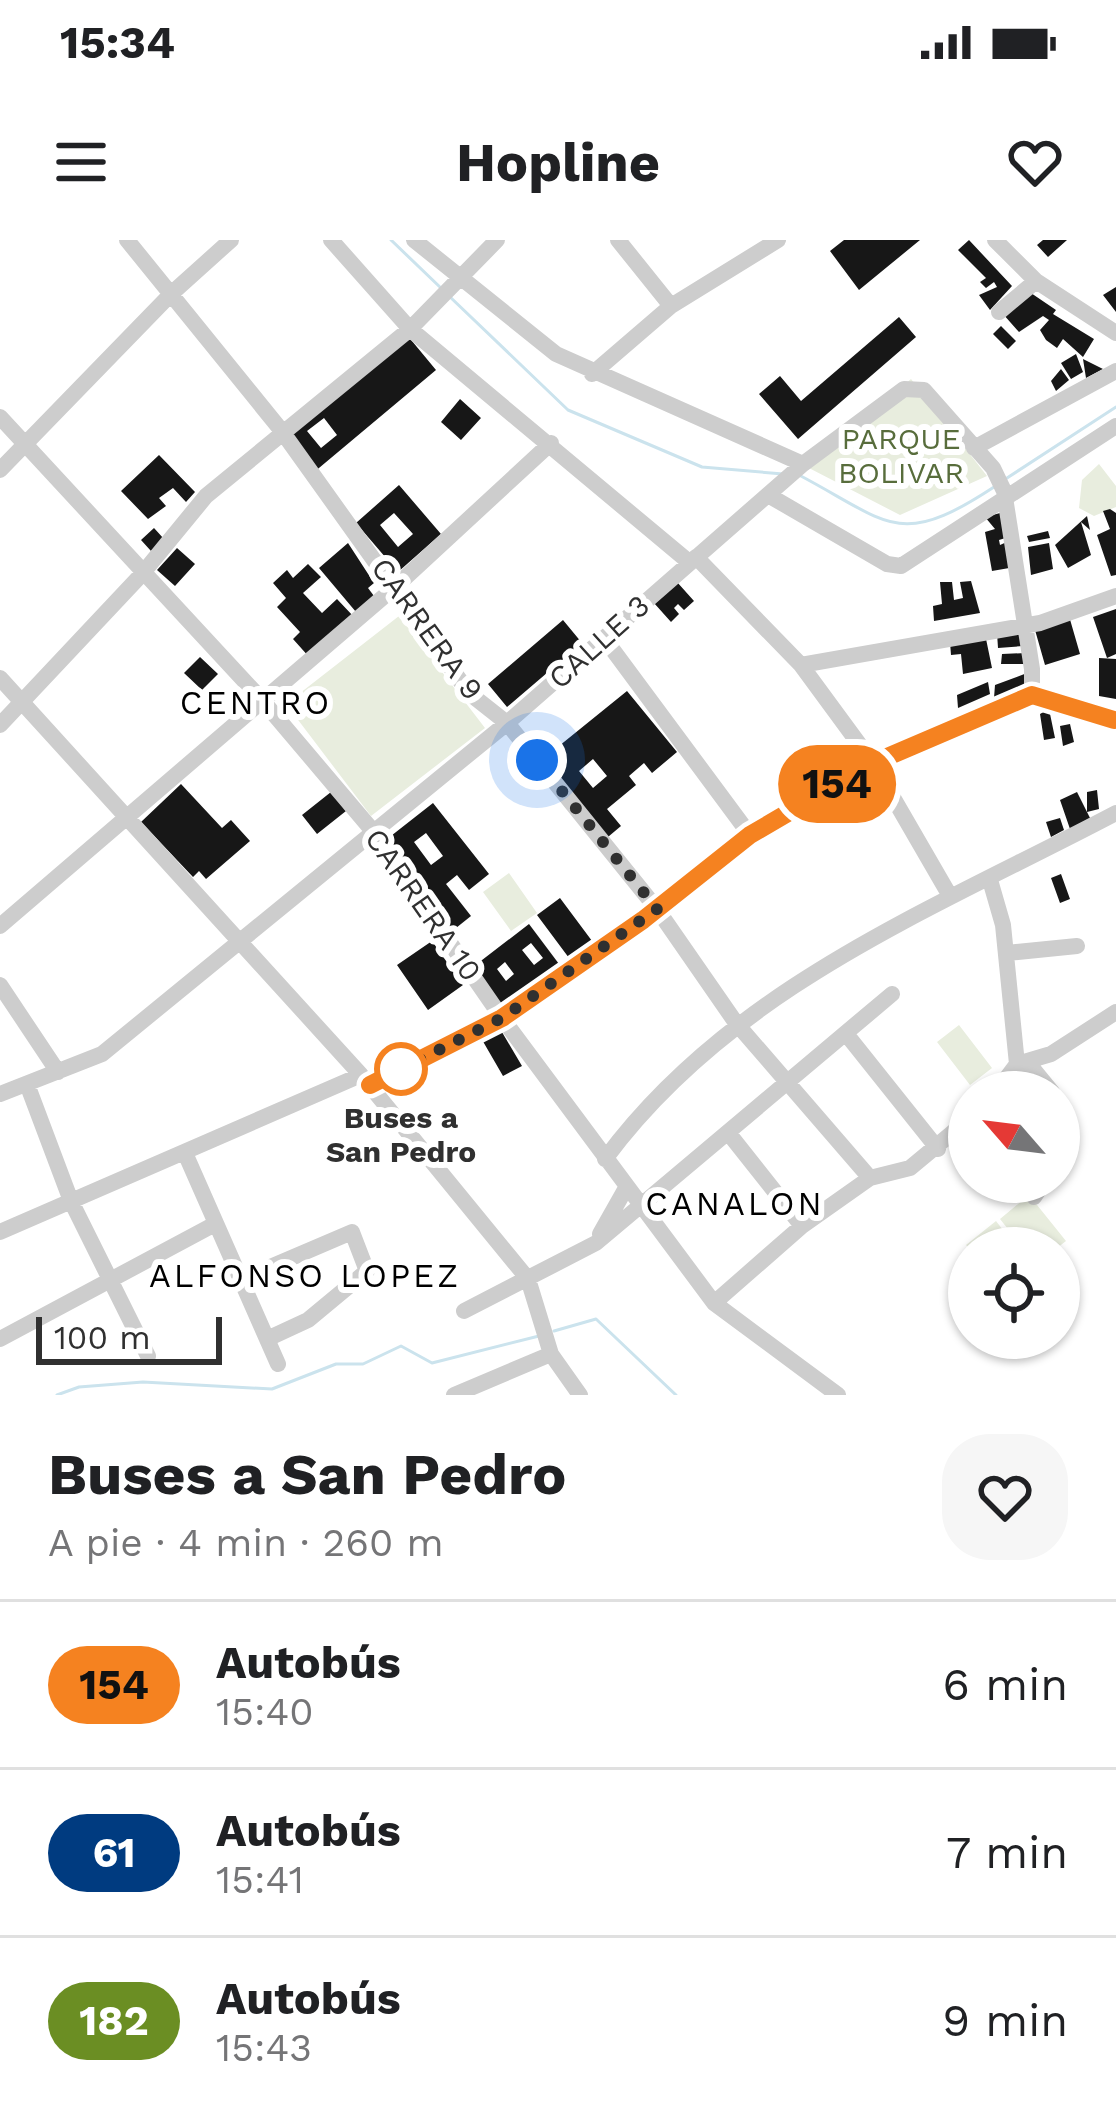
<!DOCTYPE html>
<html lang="es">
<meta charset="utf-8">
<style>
:root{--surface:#fff;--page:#f6f6f6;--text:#202124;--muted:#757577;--line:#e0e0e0}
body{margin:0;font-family:"Work Sans",sans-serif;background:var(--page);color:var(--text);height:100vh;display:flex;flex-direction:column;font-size:45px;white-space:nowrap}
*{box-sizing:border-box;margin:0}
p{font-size:39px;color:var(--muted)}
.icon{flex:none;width:66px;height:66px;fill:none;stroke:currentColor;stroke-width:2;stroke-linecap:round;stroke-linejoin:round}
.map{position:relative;height:1155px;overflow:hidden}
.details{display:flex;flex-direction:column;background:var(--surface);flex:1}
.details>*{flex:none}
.badge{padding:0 24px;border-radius:39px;font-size:42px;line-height:78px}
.needle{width:78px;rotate:298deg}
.fabs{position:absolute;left:948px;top:831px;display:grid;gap:24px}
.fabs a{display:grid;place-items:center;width:132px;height:132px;border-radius:50%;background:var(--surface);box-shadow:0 3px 9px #0004;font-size:60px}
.scale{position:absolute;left:36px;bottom:30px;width:186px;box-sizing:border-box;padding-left:12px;border:6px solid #303030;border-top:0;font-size:33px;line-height:42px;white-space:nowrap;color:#303030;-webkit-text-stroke:9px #fff;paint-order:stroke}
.you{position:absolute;width:60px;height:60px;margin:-30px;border:9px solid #fff;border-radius:50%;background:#1a73e8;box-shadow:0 0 0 18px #1a73e833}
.map>.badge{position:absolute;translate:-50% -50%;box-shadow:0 0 0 6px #fff}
.round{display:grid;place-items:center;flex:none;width:126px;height:126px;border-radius:48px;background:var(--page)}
.headline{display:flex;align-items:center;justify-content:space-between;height:204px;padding:0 48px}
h1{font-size:57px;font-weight:700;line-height:90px}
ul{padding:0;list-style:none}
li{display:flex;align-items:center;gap:36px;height:168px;padding:0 48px;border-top:3px solid var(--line)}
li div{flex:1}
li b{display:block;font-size:45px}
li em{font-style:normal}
li .badge{min-width:132px;font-weight:700;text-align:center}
.status{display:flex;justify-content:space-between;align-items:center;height:84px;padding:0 60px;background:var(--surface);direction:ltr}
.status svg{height:33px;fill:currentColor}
header{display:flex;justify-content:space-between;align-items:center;height:156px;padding:0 48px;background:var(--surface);font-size:54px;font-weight:700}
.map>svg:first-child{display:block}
.green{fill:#e8edde}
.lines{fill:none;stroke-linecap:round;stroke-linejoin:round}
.stream{stroke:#cbe3ed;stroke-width:3}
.building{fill:#171717;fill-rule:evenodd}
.minor{stroke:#cdcdcd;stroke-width:16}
.line-casing{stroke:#fff;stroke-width:27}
.line{stroke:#f58220;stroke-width:18}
.walk{stroke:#303030;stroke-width:12;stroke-dasharray:0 21.6}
.stop-dot{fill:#fff;stroke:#f58220;stroke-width:6}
.labels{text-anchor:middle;stroke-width:12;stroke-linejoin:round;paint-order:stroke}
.park-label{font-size:30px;fill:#586d3c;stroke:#fff}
.street-label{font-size:30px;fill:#303030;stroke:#fff}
.stop-label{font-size:30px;font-weight:bold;fill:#303030;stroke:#fff}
.neighbourhood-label{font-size:33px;letter-spacing:3px;fill:#000;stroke:#fff}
</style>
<div class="status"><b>15:34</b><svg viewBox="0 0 49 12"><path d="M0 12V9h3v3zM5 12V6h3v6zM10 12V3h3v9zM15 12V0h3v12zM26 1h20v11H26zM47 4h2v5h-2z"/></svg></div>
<header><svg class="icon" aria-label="menu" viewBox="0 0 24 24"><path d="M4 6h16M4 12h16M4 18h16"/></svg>Hopline<svg class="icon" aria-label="heart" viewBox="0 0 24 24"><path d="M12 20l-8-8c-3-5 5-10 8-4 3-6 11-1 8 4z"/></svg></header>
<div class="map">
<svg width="1116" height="1155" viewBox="0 0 1116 1155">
<rect width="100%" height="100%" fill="#fff"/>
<!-- green -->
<path class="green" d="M 911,139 L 987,236 L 900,275 L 807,227 Z
M 1099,224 L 1116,246 L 1116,267 L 1094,276 L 1079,268 L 1082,240 Z
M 399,376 L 485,488 L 371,576 L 286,464 Z
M 509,633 L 537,673 L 511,691 L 483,652 Z
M 959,785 L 992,828 L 970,845 L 937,802 Z
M 1029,955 L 1066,1001 L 1057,1008 L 1023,1008 L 1000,979 Z
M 996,981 L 1017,1008 L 969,1008 L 966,1005 Z"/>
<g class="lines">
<!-- stream -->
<path class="stream" d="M 391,0 L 442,49
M 449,56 L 568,170 L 702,227 L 783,234
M 799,235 C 890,283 898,310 994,247
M 1007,238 L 1116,167
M 554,1091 L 596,1079 L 676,1155
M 57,1155 L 79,1147 L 143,1142 L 272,1149 L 336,1124 L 363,1124 L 401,1106 L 432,1123 L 539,1096"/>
</g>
<!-- building -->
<path class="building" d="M 844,0 L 920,0 L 859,50 L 830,11 Z
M 969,0 L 1012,46 L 990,70 L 979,55 L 997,47 L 994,42 L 986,48 L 980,42 L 986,38 L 958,10 Z
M 1043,0 L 1067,0 L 1048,17 L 1037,5 Z
M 1116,47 L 1116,72 L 1103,55 Z
M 1028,51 L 1056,70 L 1053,74 L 1094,99 L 1083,117 L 1063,99 L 1057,108 L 1046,100 L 1040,90 L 1049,80 L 1043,76 L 1019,92 L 1003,74 Z
M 899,77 L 916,97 L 798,199 L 759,154 L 780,136 L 801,161 Z
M 1001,86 L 1016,101 L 1008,109 L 993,94 Z
M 407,95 L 436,130 L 313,233 L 284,199 ZM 324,178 L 337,195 L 321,208 L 307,191 Z
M 1076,114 L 1083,132 L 1071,139 L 1061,123 Z
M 1083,119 L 1103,129 L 1086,138 Z
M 1061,129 L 1069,140 L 1056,151 L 1051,141 Z
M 460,159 L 481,178 L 461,200 L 441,182 Z
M 159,215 L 195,252 L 186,262 L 173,248 L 159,258 L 166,266 L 148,279 L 121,251 Z
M 399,245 L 441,294 L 398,332 L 356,283 ZM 394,273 L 413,294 L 398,307 L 380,285 Z
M 1110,269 L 1116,273 L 1116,335 L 1111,336 L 1097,295 L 1110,289 L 1103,271 Z
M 1004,272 L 1012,296 L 999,300 L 1000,305 L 1009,301 L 1015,327 L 992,331 L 985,292 L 995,289 L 985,277 Z
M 1087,276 L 1090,290 L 1081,282 L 1091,315 L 1068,328 L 1055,305 Z
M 154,288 L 164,299 L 151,311 L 141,300 Z
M 1048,291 L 1050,298 L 1029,302 L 1027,296 Z
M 348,303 L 374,343 L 368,348 L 374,356 L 356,372 L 319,328 Z
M 1049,303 L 1053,329 L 1031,335 L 1028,307 Z
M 177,308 L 195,324 L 175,346 L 157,330 Z
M 308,324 L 321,337 L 303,353 L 322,373 L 337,359 L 354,377 L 310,418 L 293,399 L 300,392 L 277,367 L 286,358 L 273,343 L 287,330 L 293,338 Z
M 971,341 L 980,373 L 934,381 L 933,366 L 942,364 L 940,342 L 952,342 L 954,360 L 963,358 L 960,342 Z
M 677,342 L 694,361 L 684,370 L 678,364 L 674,368 L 679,374 L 671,382 L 654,363 Z
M 1116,369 L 1116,414 L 1107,418 L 1093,377 Z
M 1069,376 L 1080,414 L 1045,425 L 1035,390 Z
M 563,380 L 582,403 L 507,467 L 488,444 Z
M 1017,389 L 1023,406 L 998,408 L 997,393 Z
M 985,394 L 992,428 L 963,434 L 961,414 L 951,415 L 950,402 Z
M 1026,413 L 1026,424 L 1001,424 L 1002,414 Z
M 200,417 L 218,434 L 202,450 L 184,433 Z
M 1099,418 L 1116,419 L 1116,459 L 1099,456 Z
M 1027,433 L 1027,443 L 994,458 L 995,445 Z
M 988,442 L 990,454 L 958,468 L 957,455 Z
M 627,451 L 677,512 L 652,533 L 644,523 L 629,536 L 636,545 L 607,569 L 621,586 L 602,602 L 538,523 ZM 593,519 L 607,536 L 593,548 L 579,531 Z
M 1049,469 L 1055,498 L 1044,500 L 1040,474 Z
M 1070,484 L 1074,502 L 1063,506 L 1060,486 Z
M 181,544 L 222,588 L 231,580 L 250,601 L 206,639 L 199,631 L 193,637 L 141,582 Z
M 1097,550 L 1099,569 L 1087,572 L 1087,552 Z
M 331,552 L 346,571 L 317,594 L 302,575 Z
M 1077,552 L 1090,578 L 1070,589 L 1060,560 Z
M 433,563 L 489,634 L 469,650 L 457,635 L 446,644 L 471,676 L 451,692 L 382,603 ZM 426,593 L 443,616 L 431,625 L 414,602 Z
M 1060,578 L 1064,590 L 1051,597 L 1046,582 Z
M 1061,634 L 1070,659 L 1060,663 L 1051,638 Z
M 560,658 L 595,705 L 572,722 L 537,675 Z
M 529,684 L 559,724 L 503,767 L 473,727 ZM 531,703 L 543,718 L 534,725 L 522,710 ZM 505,722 L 514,734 L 506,741 L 497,729 Z
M 432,701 L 463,745 L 428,770 L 397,725 Z
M 499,787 L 522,826 L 503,836 L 481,798 Z"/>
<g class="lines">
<!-- minor -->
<path class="minor" d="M 127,0 L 281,190 L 469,453 L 507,483 L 657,669 L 736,783 L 870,938
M 331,0 L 410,89 L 689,322
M 414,0 L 556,114 L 803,224
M 618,0 L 671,66
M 995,0 L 1036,41 L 1116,93
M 999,72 L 1036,41
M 592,134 L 671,66 L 778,0
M 0,177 L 262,460 L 372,590 L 502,778 L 714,1063 L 838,1155
M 974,208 L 1116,131
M 0,230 L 171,54 L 231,0
M 768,255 L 887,324 L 901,326 L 1116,186
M 696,317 L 801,425 L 873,523 L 950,656
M 604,398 L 750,595
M 801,425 L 1040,383 L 1116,356
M 0,438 L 361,835 L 528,1039 L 551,1114 L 580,1155
M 0,485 L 142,334 L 206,256 L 410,89 L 497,0
M 990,640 L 1003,685 L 1017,824 L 1034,830 L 1052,852
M 0,686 L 395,347 L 551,203
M 1007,713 L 1077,706
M 0,745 L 58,832
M 847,795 L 938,909
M 27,844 L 71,961 L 148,1116
M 370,845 L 502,778 L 643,680 L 750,595 L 873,523 L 1032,455 L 1116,481
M 996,852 L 1017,824 L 1051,814 L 1116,772
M 0,854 L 102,814 L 507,483 L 803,224 L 904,149 L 924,150 L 993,228 L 1004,251 L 1032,429 L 1032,455
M 1059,865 L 1069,892 L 1059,919
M 730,895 L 802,986
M 185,913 L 278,1124
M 605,919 C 732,747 932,670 1116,573
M 1034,957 L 1044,942
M 0,992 L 361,835
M 600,994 L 626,948
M 242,1039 L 352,992 L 367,1031 L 308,1080 L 267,1099
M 714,1063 L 802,986 L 870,938 L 910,928 L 969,879
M 464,1071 L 596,1003 L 892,754
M 0,1099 L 215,984
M 454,1155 L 551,1114"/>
</g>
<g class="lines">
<!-- line casing -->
<g class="line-casing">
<path id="line" d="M 370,845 L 502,778 L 643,680 L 750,595 L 873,523 L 1032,455 L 1114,480"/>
</g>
<!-- line -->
<use href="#line" class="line"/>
<!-- walk -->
<path class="walk" d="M 401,829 L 502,778 L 657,669 L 537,520"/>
</g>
<!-- markers -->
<circle class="stop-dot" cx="401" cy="829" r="24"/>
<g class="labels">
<!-- park labels -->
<g class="park-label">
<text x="901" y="209">PARQUE<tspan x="901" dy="34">BOLIVAR</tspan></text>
</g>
<!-- street labels -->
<g class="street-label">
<text transform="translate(427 389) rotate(54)" y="10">CARRERA 9</text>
<text transform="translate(599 402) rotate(-42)" y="10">CALLE 3</text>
<text transform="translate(423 665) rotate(55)" y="10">CARRERA 10</text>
</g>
<!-- stop labels -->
<g class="stop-label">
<text x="401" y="888">Buses a<tspan x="401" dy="34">San Pedro</tspan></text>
</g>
<!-- neighbourhood labels -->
<g class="neighbourhood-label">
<text x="256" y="474">CENTRO</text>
<text x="735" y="975">CANALON</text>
<text x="305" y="1047">ALFONSO LOPEZ</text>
</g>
</g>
</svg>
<div class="fabs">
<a><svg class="needle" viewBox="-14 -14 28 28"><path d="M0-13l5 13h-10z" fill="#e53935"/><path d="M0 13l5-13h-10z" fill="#757577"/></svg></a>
<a><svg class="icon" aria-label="locate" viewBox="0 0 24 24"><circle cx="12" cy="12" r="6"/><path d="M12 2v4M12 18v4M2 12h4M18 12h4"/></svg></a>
</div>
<div class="scale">100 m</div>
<div class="you" style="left:537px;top:520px"></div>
<b class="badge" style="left:837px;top:544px;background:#f58220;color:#111">154</b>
</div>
<section class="details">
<div class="headline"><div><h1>Buses a San Pedro</h1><p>A pie · 4 min · 260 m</p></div><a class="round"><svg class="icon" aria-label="heart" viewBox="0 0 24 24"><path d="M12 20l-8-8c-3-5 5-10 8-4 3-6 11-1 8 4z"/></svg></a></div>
<ul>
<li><span class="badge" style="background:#f58220;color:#111">154</span><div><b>Autobús</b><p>15:40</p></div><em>6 min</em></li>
<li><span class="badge" style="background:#003b80;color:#fff">61</span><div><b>Autobús</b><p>15:41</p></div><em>7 min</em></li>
<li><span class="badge" style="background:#6b8e23;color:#fff">182</span><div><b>Autobús</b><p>15:43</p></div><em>9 min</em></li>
</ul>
</section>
